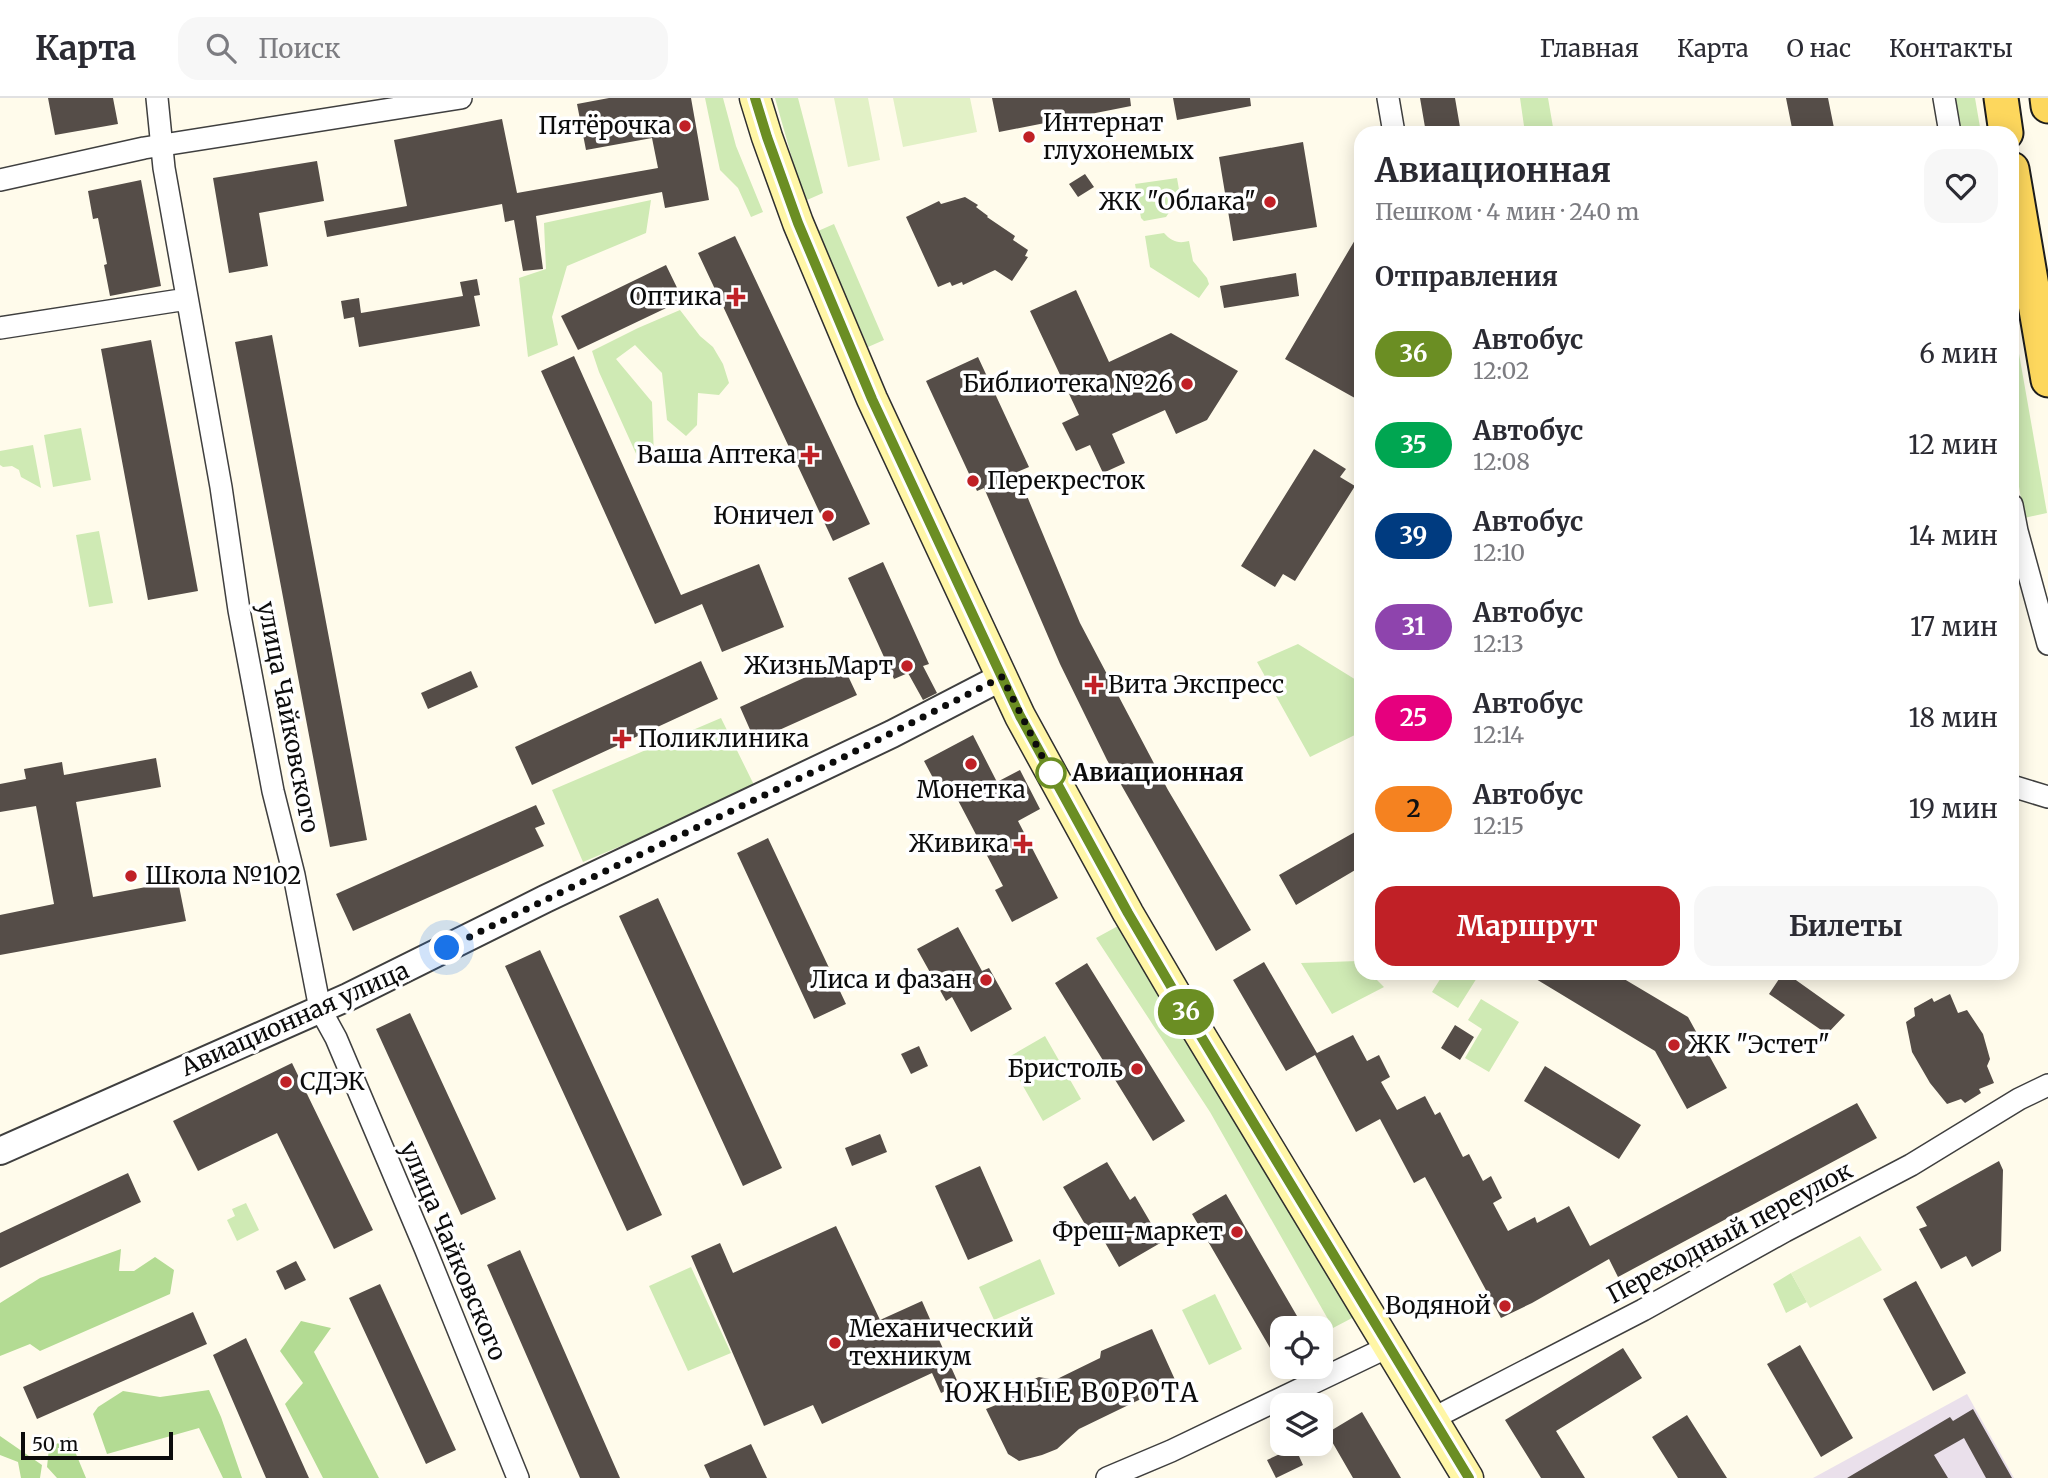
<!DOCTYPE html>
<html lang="ru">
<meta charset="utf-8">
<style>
:root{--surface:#fff;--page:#f7f7f7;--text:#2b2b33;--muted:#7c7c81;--line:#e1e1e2;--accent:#c02026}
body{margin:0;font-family:Merriweather,serif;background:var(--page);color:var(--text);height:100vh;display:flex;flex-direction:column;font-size:26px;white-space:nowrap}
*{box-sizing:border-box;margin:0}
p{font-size:23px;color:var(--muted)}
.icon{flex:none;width:38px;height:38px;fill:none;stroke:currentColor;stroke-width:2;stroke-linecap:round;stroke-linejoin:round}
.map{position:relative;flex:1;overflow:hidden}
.drawer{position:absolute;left:1354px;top:28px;width:665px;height:854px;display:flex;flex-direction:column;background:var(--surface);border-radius:21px;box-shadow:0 4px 18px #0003}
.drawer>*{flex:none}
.badge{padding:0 14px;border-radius:23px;font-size:24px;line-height:46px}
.controls{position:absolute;left:1270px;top:1218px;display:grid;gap:14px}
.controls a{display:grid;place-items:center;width:63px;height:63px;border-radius:14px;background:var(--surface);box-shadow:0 4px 18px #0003;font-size:35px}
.scale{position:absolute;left:21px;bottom:18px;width:152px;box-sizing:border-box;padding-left:7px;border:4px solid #0c0c0c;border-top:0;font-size:19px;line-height:24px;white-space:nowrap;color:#0c0c0c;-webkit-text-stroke:5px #fff;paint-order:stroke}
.you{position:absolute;width:35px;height:35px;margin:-18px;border:5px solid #fff;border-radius:50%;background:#1a73e8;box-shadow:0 0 0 10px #1a73e833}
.map>.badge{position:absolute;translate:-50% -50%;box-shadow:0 0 0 4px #fff}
h2{padding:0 21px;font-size:26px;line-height:63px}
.round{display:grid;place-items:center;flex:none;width:74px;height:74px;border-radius:21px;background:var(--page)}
.headline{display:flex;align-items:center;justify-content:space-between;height:119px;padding:0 21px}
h1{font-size:33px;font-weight:700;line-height:52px}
.button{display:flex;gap:14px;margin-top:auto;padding:14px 21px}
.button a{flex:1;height:80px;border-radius:21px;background:var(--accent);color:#fff;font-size:28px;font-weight:700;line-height:80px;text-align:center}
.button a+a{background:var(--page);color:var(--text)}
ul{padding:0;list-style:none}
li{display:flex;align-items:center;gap:21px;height:91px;padding:0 21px}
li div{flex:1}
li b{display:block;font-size:26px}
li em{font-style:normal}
li .badge{min-width:77px;font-weight:700;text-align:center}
header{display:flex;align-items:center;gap:42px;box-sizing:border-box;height:98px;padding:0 35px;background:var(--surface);border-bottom:2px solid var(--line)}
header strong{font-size:33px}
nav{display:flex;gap:38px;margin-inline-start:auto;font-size:24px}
.search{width:490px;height:63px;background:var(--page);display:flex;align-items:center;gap:18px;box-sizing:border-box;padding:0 24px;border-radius:21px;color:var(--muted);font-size:26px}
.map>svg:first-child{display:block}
.industrial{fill:#eae0eb}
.green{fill:#cfeab4}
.forest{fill:#b3db93}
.pitch{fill:#e2f1c6}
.building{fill:#554d48}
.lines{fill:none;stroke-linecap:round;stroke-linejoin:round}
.minor-casing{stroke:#3f3f3f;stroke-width:24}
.tertiary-casing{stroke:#3f3f3f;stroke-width:30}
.secondary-casing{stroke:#2e2e2e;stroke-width:33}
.primary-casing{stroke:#1d1d1d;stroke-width:37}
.minor{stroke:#fff;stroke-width:21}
.tertiary{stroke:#fff;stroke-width:26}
.secondary{stroke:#fff6a6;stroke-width:30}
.primary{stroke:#fdd75d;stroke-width:33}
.line-casing{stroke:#fff;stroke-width:16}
.line{stroke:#6b8e23;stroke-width:10}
.walk{stroke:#0c0c0c;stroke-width:7;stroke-dasharray:0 12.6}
.poi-dot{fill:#c02026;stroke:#fff;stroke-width:2.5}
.stop-dot{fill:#fff;stroke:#6b8e23;stroke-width:3.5}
.labels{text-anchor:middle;stroke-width:7;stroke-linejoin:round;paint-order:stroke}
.poi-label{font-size:24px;fill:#0c0c0c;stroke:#fff;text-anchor:end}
.street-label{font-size:24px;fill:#0c0c0c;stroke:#fff}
.stop-label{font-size:24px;font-weight:bold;fill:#0c0c0c;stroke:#fff;text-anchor:start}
.neighbourhood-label{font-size:26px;letter-spacing:2px;fill:#0c0c0c;stroke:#fff}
</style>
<header>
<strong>Карта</strong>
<div class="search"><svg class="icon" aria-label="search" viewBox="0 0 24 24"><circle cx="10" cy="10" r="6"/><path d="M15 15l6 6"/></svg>Поиск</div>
<nav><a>Главная</a><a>Карта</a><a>О нас</a><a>Контакты</a></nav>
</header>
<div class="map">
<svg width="2048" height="1380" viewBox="0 0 2048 1380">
<rect width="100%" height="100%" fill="#fffbeb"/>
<!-- industrial -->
<path class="industrial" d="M 1967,1296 L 2014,1380 L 1813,1380 Z"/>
<!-- green -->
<path class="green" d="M 705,0 L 723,0 L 736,48 L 763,114 L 751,119 L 738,90 L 720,72 Z
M 775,0 L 798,0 L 823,95 L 807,102 L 797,78 Z
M 1520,0 L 1548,0 L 1554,35 L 1525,35 Z
M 1950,0 L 1975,0 L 1981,35 L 1956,35 Z
M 1177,80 L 1182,109 L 1170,113 L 1166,119 L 1144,123 L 1141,120 L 1135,86 Z
M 651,102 L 646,135 L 567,168 L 552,219 L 558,247 L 528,259 L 519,180 L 546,171 L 544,125 Z
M 834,126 L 884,242 L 868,249 L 818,133 Z
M 1164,135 C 1171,143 1178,146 1189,143 L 1193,163 L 1207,180 L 1209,186 L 1199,200 L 1150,169 L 1145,138 Z
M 680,212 L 700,238 L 713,249 L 723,266 L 729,285 L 719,297 L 698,295 L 697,327 L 686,338 L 667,322 L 662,275 L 635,247 L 616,261 L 652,304 L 654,359 L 638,360 L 599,274 L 592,253 L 638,230 Z
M 2012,216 L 2047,415 L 2024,420 L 2013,351 Z
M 81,330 L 91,382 L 53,389 L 44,337 Z
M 33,347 L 41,390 L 21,379 L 19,372 L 12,368 L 3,369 L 0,367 L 0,353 Z
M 99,433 L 113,505 L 89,509 L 76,437 Z
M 1298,546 L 1361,585 L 1361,634 L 1310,659 L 1257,564 Z
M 721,620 L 756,691 L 583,764 L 552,692 Z
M 1118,828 L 1354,1219 L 1333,1230 L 1210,1014 L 1096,840 Z
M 1358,863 L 1361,867 L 1362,875 L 1370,875 L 1384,889 L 1332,916 L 1301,865 Z
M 1444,875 L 1480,875 L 1458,910 L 1432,894 Z
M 1481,901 L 1519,924 L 1489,974 L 1465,960 L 1482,931 L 1468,922 Z
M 1045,938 L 1081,1001 L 1043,1023 L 1007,960 Z
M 246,1105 L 259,1132 L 237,1143 L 227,1122 L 235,1118 L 232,1111 Z
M 1040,1161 L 1055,1196 L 994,1222 L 979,1189 Z
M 691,1169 L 731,1255 L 688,1273 L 649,1188 Z
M 1791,1175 L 1807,1204 L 1786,1215 L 1773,1186 Z
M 1215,1196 L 1242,1251 L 1209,1267 L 1182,1212 Z"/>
<!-- forest -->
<path class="forest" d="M 121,1151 L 119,1173 L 134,1173 L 155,1159 L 174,1172 L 170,1196 L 40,1253 L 30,1246 L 0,1258 L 0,1205 L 40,1180 Z
M 301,1223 L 331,1230 L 314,1254 L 379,1380 L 323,1380 L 285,1306 L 303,1285 L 280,1253 Z
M 209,1292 L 221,1319 L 242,1380 L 223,1380 L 199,1330 L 107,1356 L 93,1316 L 98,1309 L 123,1293 L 160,1299 Z
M 0,1338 L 42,1367 L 40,1380 L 21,1380 L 18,1364 L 0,1357 Z
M 69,1339 L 86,1380 L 57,1380 L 47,1369 L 49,1350 Z"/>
<!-- pitch -->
<path class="pitch" d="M 834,0 L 868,0 L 880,62 L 848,69 Z
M 893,0 L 970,0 L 977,34 L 903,49 Z
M 1860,1138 L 1882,1172 L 1810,1210 L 1791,1175 Z"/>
<!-- building -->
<path class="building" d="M 48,0 L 113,0 L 118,26 L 55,37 Z
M 609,0 L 691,0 L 709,102 L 665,110 L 662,94 L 536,118 L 543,171 L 523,173 L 514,122 L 505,124 L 502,106 L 327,139 L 324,123 L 407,108 L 394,42 L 502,21 L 517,95 L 658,70 L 652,40 L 586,52 L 577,6 Z
M 992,0 L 1130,0 L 1131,8 L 999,34 Z
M 1173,0 L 1250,0 L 1251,8 L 1177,22 Z
M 1420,0 L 1455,0 L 1461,35 L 1426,35 Z
M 1786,0 L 1828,0 L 1835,35 L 1793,35 Z
M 1303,44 L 1317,129 L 1233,143 L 1219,59 Z
M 317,63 L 324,103 L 259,115 L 268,168 L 229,175 L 213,80 Z
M 1085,76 L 1094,89 L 1078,99 L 1069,86 Z
M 141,82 L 161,188 L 110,198 L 104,167 L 107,166 L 98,120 L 93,121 L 88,93 Z
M 965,99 L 978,107 L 976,109 L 988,118 L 987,119 L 1015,138 L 1013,142 L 1028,152 L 1025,158 L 1028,159 L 1012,183 L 995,172 L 963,187 L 962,184 L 952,188 L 950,184 L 938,189 L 906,119 L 939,103 L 941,106 Z
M 1362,130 L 1362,304 L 1285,261 Z
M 735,138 L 870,426 L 833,443 L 698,155 Z
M 666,167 L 683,202 L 578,252 L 561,218 Z
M 1296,175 L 1299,198 L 1224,210 L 1220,188 Z
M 477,181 L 480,197 L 474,198 L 480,228 L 359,249 L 354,219 L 344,221 L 341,203 L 359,200 L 361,215 L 463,198 L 460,184 Z
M 1076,192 L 1109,264 L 1171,235 L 1238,273 L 1207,322 L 1176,336 L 1165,312 L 1112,336 L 1125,365 L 1103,375 L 1090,347 L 1076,353 L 1062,325 L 1079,317 L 1030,213 Z
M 272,237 L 367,742 L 330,749 L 235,244 Z
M 151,242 L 198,493 L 148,502 L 101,251 Z
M 574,258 L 681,497 L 759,466 L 784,529 L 722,554 L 702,506 L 655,526 L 541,273 Z
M 978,259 L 1029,369 L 1017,374 L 1080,525 L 1168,692 L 1251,832 L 1216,853 L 1107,662 L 1060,566 L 984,390 L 977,393 L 926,283 Z
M 1314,351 L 1346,371 L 1340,379 L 1355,388 L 1295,483 L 1283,476 L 1275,489 L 1241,468 Z
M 883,464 L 929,566 L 923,568 L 937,595 L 923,602 L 908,575 L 894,581 L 848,480 Z
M 701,563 L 718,601 L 532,687 L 515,649 Z
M 841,563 L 857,597 L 755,643 L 740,609 Z
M 471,573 L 478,589 L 428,611 L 421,595 Z
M 973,637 L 997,684 L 1020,672 L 1040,711 L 1018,723 L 1058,800 L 1012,824 L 995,792 L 1003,788 L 951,689 L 941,695 L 924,663 Z
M 156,660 L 161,689 L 76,704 L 93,799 L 178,783 L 186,823 L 0,857 L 0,817 L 54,806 L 36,708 L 0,714 L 0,686 L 26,681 L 24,671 L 62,664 L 64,677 Z
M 536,707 L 545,726 L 535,730 L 544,748 L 353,833 L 336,796 Z
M 1362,730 L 1362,768 L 1296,807 L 1279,777 Z
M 768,740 L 846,906 L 814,921 L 737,755 Z
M 658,800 L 782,1070 L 743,1088 L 619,818 Z
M 958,829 L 982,873 L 989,870 L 1012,911 L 971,934 L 952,899 L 946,903 L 917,851 Z
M 540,852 L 662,1117 L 627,1133 L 505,868 Z
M 1264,864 L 1317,955 L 1353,937 L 1367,963 L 1379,957 L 1390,979 L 1381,984 L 1397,1012 L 1425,998 L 1435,1017 L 1440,1014 L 1463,1059 L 1469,1056 L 1483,1083 L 1491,1078 L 1502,1100 L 1493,1105 L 1508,1133 L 1535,1119 L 1537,1125 L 1569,1108 L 1590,1148 L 1857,1005 L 1877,1040 L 1618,1179 L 1609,1161 L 1532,1205 L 1501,1220 L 1425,1079 L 1414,1085 L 1380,1021 L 1356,1034 L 1315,957 L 1286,973 L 1233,882 Z
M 1087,865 L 1185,1023 L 1153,1043 L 1055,885 Z
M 1526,875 L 1614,875 L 1688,919 L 1727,990 L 1687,1011 L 1655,953 Z
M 1783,875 L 1786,875 L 1845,917 L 1827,936 L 1769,896 Z
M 1950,896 L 1958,915 L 1967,912 L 1983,936 L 1990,961 L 1987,968 L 1994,985 L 1979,991 L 1981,995 L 1965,1005 L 1961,1001 L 1947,1006 L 1930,985 L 1912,954 L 1906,924 L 1915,918 L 1914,910 L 1932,900 L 1934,904 Z
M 410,915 L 496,1101 L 461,1117 L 376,931 Z
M 1455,927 L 1474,939 L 1460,962 L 1441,950 Z
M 919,948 L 928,968 L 911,976 L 901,956 Z
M 292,965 L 373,1132 L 334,1151 L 277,1035 L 198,1073 L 173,1023 Z
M 1545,968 L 1641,1027 L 1619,1061 L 1524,1003 Z
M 880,1036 L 887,1054 L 852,1068 L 845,1050 Z
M 1999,1063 L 2003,1072 L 2001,1153 L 1972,1169 L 1966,1158 L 1941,1171 L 1919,1131 L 1927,1128 L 1916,1109 Z
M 1107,1064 L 1130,1102 L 1135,1098 L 1162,1144 L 1119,1169 L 1099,1134 L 1092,1138 L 1063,1089 Z
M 980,1068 L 1013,1143 L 968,1162 L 935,1088 Z
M 128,1075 L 141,1104 L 0,1170 L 0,1135 Z
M 1226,1096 L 1304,1230 L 1283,1230 L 1283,1272 L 1192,1116 Z
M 836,1128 L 880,1222 L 922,1203 L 959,1287 L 941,1295 L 932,1275 L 822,1326 L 813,1307 L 764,1328 L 691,1158 L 720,1145 L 733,1175 Z
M 520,1152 L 620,1380 L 580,1380 L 487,1167 Z
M 296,1163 L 306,1182 L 285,1192 L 276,1173 Z
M 1916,1183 L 1966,1275 L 1933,1293 L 1883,1201 Z
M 380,1186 L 456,1352 L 426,1366 L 349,1200 Z
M 193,1214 L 207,1246 L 37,1321 L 23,1289 Z
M 1152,1231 L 1176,1284 L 1079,1331 L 1057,1351 L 1042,1357 L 1019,1363 L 1008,1356 L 986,1311 L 1011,1301 L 1009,1291 L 1039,1279 L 1055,1282 L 1100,1260 L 1101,1253 Z
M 246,1240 L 309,1380 L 266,1380 L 213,1257 Z
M 1800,1247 L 1853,1340 L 1821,1359 L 1767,1266 Z
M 1623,1250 L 1642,1280 L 1556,1333 L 1585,1380 L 1541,1380 L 1505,1322 Z
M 1973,1311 L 2012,1380 L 1986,1380 L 1964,1340 L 1934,1357 L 1948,1380 L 1847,1380 L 1950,1319 L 1953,1323 Z
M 1362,1314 L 1401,1380 L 1353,1380 L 1327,1335 Z
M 1687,1317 L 1727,1380 L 1678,1380 L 1652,1339 Z
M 751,1346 L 767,1380 L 710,1380 L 704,1367 Z
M 1295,1349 L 1303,1367 L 1276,1380 L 1267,1362 Z"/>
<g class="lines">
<!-- minor casing -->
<g class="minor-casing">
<path id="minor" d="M 157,0 L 164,70 L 221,389 L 239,512 L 273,693 L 294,777 L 320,911 L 336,940 L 425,1150 L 518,1380
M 1388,0 L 1394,35
M 1944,0 L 1950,35
M 0,82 L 144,50 L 461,0
M 0,230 L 187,201
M 2012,407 L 2017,433 L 2048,546
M 2012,688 L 2048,699
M 1432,1321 L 1643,1212 L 1785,1133 L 1911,1067 L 2019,1001 L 2048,987
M 1107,1380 L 1171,1353 L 1388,1249"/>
</g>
<!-- tertiary casing -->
<g class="tertiary-casing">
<path id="tertiary" d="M 0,1053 L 348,899 L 545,801 L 892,636 L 1002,579"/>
</g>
<!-- secondary casing -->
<g class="secondary-casing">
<path id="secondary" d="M 755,0 L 767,39 L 798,125 L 872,301 L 1020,618 L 1128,815 L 1182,907 L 1468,1380"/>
</g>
<!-- primary casing -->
<g class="primary-casing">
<path id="primary" d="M 2001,0 L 2006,35
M 2047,0 L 2048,8
M 2012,71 L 2048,282"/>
</g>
<!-- minor -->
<use href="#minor" class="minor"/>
<!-- tertiary -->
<use href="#tertiary" class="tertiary"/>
<!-- secondary -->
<use href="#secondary" class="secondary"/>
<!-- primary -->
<use href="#primary" class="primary"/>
</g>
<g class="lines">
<!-- line casing -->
<g class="line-casing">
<path id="line" d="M 755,0 L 767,39 L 798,125 L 872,301 L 1020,618 L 1128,815 L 1182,907 L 1469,1380"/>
</g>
<!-- line -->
<use href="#line" class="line"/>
<!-- walk -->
<path class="walk" d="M 447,850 L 545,802 L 842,660 L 1002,579 L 1053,680 L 1051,675"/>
</g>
<!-- markers -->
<g class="poi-dot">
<circle cx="685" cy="28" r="7"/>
<circle cx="1029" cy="39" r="7"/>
<circle cx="1270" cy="104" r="7"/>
<path d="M732.5 188.5h7v7h7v7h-7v7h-7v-7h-7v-7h7z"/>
<circle cx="1187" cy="286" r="7"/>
<path d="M806.5 346.5h7v7h7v7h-7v7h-7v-7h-7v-7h7z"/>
<circle cx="973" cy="383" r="7"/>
<circle cx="828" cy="418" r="7"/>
<circle cx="907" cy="568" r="7"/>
<path d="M1090.5 576.5h7v7h7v7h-7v7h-7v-7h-7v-7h7z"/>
<path d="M618.5 630.5h7v7h7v7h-7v7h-7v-7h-7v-7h7z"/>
<circle cx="971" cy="666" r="7"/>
<path d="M1019.5 735.5h7v7h7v7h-7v7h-7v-7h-7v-7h7z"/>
<circle cx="131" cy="778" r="7"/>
<circle cx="986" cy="882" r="7"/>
<circle cx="1674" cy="947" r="7"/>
<circle cx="1137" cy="971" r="7"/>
<circle cx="286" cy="984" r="7"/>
<circle cx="1237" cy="1134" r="7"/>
<circle cx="1505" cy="1208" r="7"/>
<circle cx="835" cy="1245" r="7"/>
</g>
<circle class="stop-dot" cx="1051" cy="675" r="14"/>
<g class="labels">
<!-- poi labels -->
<g class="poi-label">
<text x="1043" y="33" text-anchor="start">Интернат<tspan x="1043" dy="28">глухонемых</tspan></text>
<text x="671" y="36">Пятёрочка</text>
<text x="1256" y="112">ЖК "Облака"</text>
<text x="722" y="207">Оптика</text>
<text x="1173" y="294">Библиотека №26</text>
<text x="796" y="365">Ваша Аптека</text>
<text x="987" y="391" text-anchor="start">Перекресток</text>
<text x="814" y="426">Юничел</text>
<text x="893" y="576">ЖизньМарт</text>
<text x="1108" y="595" text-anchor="start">Вита Экспресс</text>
<text x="638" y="649" text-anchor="start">Поликлиника</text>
<text x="971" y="700" text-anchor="middle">Монетка</text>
<text x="1009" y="754">Живика</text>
<text x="145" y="786" text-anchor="start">Школа №102</text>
<text x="972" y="890">Лиса и фазан</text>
<text x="1688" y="955" text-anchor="start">ЖК "Эстет"</text>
<text x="1123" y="979">Бристоль</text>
<text x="300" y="992" text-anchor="start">СДЭК</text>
<text x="1223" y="1142">Фреш-маркет</text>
<text x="1491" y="1216">Водяной</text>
<text x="849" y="1239" text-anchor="start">Механический<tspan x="849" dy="28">техникум</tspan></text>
</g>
<!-- street labels -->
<g class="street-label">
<text transform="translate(288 619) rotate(79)" y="8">улица Чайковского</text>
<text transform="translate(295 921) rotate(-24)" y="8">Авиационная улица</text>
<text transform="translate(1730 1135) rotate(-28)" y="8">Переходный переулок</text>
<text transform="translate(453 1153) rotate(67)" y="8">улица Чайковского</text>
</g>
<!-- stop labels -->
<g class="stop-label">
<text x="1072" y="683">Авиационная</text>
</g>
<!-- neighbourhood labels -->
<g class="neighbourhood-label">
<text x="1072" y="1304">ЮЖНЫЕ ВОРОТА</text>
</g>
</g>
</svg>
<div class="controls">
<a><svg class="icon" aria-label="locate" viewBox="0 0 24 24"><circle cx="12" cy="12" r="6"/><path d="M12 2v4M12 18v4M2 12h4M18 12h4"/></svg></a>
<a><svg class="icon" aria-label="layers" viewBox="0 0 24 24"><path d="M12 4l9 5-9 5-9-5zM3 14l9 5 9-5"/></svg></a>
</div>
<div class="scale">50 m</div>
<div class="you" style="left:447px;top:850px"></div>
<b class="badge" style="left:1186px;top:914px;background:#6b8e23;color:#fff">36</b>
<section class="drawer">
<div class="headline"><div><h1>Авиационная</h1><p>Пешком · 4 мин · 240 m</p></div><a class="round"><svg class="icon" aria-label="heart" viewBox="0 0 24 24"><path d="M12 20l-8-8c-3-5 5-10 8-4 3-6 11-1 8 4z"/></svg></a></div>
<h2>Отправления</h2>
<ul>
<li><span class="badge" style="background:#6b8e23;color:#fff">36</span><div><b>Автобус</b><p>12:02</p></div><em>6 мин</em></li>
<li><span class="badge" style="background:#00a651;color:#fff">35</span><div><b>Автобус</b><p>12:08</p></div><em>12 мин</em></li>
<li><span class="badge" style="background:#003b80;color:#fff">39</span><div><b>Автобус</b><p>12:10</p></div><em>14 мин</em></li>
<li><span class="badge" style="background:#8e44ad;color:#fff">31</span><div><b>Автобус</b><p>12:13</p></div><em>17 мин</em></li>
<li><span class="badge" style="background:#e6007e;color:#fff">25</span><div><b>Автобус</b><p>12:14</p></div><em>18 мин</em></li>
<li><span class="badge" style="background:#f58220;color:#111">2</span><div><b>Автобус</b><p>12:15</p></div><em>19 мин</em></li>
</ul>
<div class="button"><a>Маршрут</a><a>Билеты</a></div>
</section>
</div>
